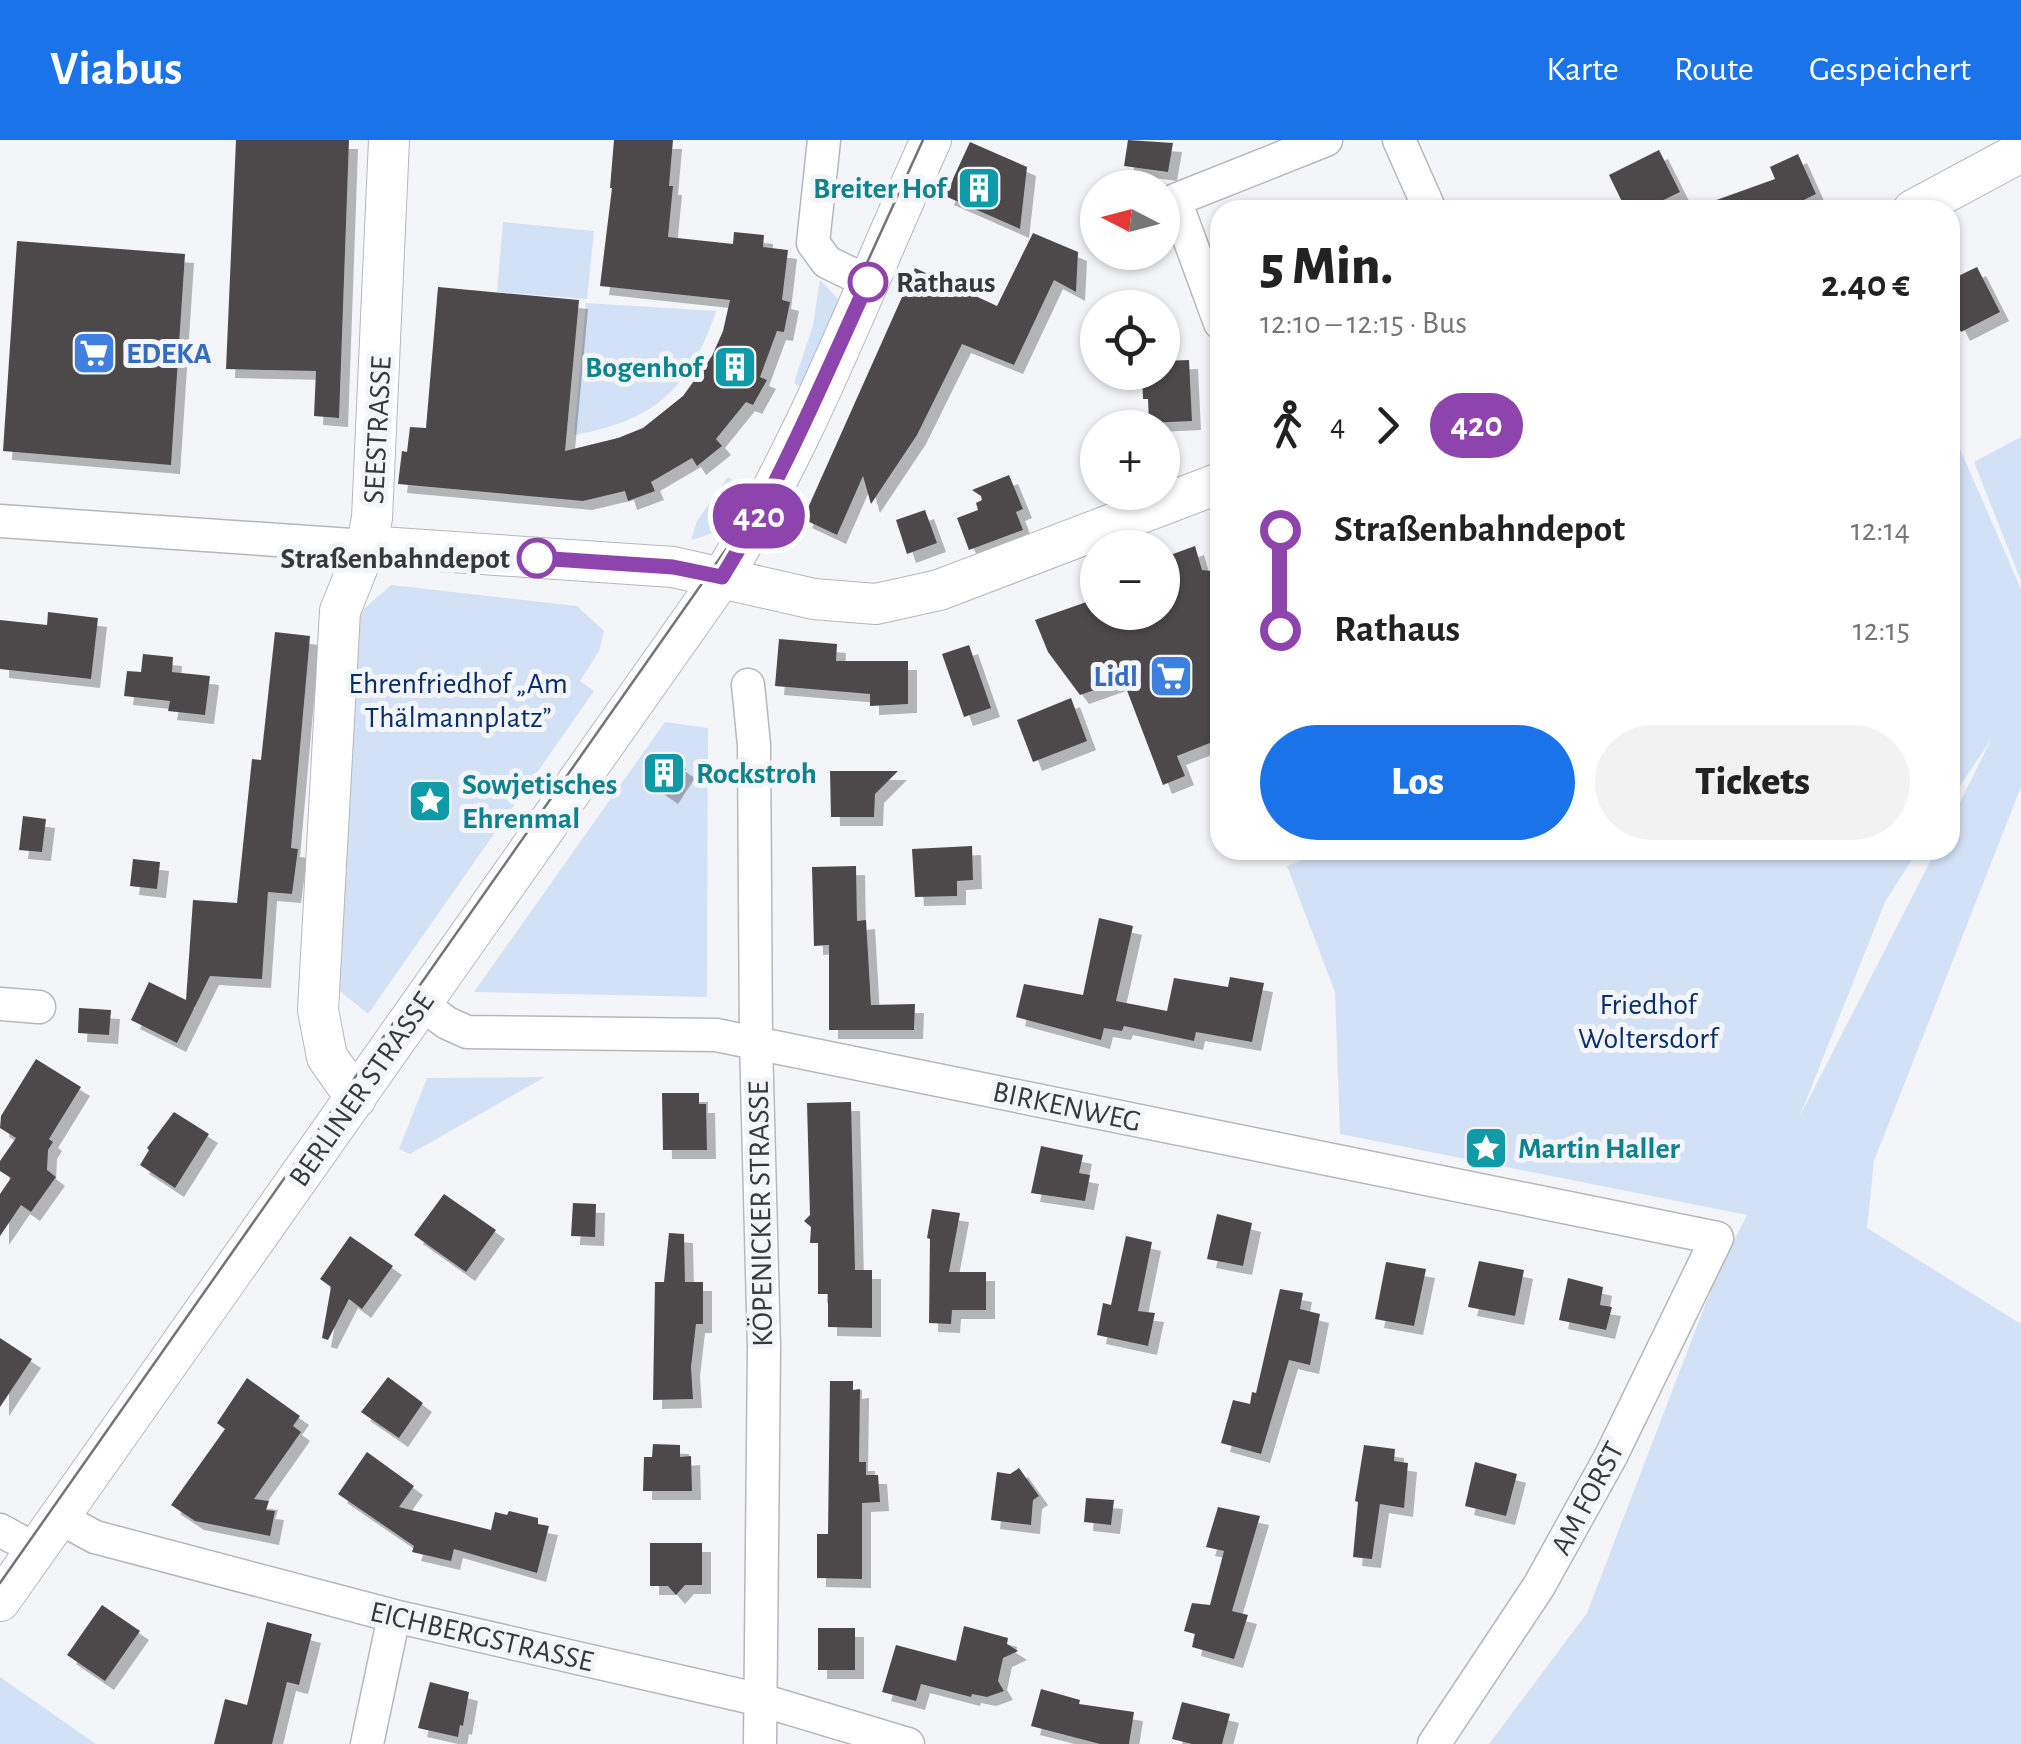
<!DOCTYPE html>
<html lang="de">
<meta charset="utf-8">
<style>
:root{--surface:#fff;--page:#f2f2f2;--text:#222;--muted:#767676;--accent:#1a73e8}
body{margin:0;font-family:"Alegreya Sans",sans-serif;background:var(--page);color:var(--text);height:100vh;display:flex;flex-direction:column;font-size:38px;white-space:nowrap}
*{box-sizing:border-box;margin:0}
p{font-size:32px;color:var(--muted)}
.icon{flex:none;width:55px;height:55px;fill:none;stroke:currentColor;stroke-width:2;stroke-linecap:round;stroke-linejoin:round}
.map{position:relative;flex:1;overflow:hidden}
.details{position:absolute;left:1210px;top:60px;width:750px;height:660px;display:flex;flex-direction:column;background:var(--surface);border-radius:30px;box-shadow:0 2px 8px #0004}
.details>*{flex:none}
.badge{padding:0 20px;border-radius:32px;font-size:35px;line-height:65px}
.needle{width:65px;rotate:276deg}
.tools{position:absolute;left:1080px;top:30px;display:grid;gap:20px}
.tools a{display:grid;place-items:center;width:100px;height:100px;border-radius:50%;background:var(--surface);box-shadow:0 2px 8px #0004;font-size:50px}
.map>.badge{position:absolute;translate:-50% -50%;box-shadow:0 0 0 5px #fff}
.legs{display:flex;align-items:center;gap:15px;height:110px;padding:0 50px;font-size:32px}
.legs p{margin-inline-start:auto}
.headline{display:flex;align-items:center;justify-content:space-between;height:170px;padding:0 50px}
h1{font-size:55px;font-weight:800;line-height:75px}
.action{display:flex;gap:20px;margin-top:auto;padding:20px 50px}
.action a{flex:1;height:115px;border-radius:60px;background:var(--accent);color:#fff;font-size:40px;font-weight:800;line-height:115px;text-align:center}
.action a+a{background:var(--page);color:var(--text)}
ul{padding:0 50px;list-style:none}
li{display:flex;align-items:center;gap:35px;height:100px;font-size:38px}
li i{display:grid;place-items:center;width:15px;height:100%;margin:0 12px;background:currentColor}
li i::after{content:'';width:25px;height:25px;margin:-12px;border:8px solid;border-radius:50%;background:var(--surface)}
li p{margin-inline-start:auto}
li:first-child i{background:linear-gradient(#0000 50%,currentColor 0)}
li:last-child i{background:linear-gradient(currentColor 50%,#0000 0)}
header{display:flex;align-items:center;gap:60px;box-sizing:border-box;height:140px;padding:0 50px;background:var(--accent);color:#fff}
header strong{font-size:48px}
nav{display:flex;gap:55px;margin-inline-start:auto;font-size:35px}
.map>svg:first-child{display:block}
.green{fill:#d3e1f6}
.building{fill:#4d494c;filter:url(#shadow)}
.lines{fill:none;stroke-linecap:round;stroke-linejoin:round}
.minor-casing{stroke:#b5b7bb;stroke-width:35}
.tertiary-casing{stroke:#b5b7bb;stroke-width:42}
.minor{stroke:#fff;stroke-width:32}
.tertiary{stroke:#fff;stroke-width:40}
.tram{stroke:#727476;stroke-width:2.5}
.line-1-casing{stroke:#fff;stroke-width:22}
.line-1{stroke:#8e44ad;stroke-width:15}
.stop-1-dot{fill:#fff;stroke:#8e44ad;stroke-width:5}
.labels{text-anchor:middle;stroke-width:10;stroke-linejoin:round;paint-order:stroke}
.culture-label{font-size:30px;font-weight:bold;fill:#0d838f;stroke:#f3f5f8;text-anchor:start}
.stop-label{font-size:30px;font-weight:bold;fill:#37383a;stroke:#f3f5f8;text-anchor:start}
.shop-label{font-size:30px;font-weight:bold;fill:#366cbe;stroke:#f3f5f8;text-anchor:start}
.street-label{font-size:30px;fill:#37383a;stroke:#f3f5f8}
.park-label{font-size:30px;fill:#062e6d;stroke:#f3f5f8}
</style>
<header>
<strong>Viabus</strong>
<nav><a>Karte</a><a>Route</a><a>Gespeichert</a></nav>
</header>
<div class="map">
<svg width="2021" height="1604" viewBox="0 0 2021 1604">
<defs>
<filter id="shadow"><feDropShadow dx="9" dy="9" stdDeviation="0" flood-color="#0004"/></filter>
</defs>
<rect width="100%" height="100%" fill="#f3f5f8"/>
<!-- green -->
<path class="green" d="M 503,82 L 594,91 L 587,159 L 497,152 Z
M 820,140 L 840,161 L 804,249 L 794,243 L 813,185 Z
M 586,163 L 716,171 C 690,249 654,281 574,295 Z
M 1950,286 L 2021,449 L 2021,647 L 1874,1021 L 1867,1088 L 2021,1184 L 2021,1604 L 1489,1604 L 1587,1473 L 1717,1134 L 1747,1075 L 1340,994 L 1335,852 L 1287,726 L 1330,710 L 1918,710 L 1885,762 L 1799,978 L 1936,710 L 1950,710 L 1950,682 L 1992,598 L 1950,661 Z
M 2021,297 L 2021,441 L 1974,322 Z
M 728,337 L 751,351 C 735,379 723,392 691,400 L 697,381 Z
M 391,445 L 577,466 L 604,491 L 599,511 L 580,541 L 594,551 L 368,874 L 335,847 L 356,476 Z
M 665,582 L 708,588 L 707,857 L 474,852 Z
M 545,937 L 410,1014 L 399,1009 L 427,938 Z
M 0,1537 L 96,1604 L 0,1604 Z"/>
<!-- building -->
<path class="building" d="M 236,0 L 349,0 L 339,278 L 314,276 L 316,231 L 226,229 Z
M 614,0 L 673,0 L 669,46 L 673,46 L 668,97 L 733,104 L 734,92 L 764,95 L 763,107 L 788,110 L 782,160 L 790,162 L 784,192 L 777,191 L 760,237 L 767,240 L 753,265 L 746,262 L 716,299 L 722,306 L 697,326 L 692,318 L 651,342 L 655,351 L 628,361 L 625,351 L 583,361 L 398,344 L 402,311 L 407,312 L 410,287 L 426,288 L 438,147 L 579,160 L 565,311 L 618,298 L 643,288 L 683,256 L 712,216 L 723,191 L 730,160 L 600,146 L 612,48 L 610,48 Z
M 1128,0 L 1173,3 L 1168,32 L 1124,26 Z
M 970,2 L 1027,27 L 1020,89 L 945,56 Z
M 1659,10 L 1680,52 L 1643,70 L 1626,70 L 1609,35 Z
M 1798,14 L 1816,54 L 1783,70 L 1698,70 L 1697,67 L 1775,39 L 1770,27 Z
M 1033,93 L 1078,112 L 1076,152 L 1054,140 L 1014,225 L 962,204 L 917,295 L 871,364 L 863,336 L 837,395 L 803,379 L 915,128 L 997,166 Z
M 17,101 L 185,114 L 171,325 L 3,311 Z
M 1977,127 L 2000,172 L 1961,192 L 1950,170 L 1950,140 Z
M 1189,220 L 1192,281 L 1149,283 L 1148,259 L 1143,259 L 1142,232 L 1162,232 L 1162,221 Z
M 1009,335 L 1023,369 L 1016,372 L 1023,390 L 969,410 L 957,378 L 978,370 L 976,363 L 982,360 L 981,356 L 972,350 Z
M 925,370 L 937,403 L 907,414 L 896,380 Z
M 1195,406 L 1202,430 L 1220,432 L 1220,599 L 1177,616 L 1185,636 L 1163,645 L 1123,540 L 1080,555 L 1048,512 L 1035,480 L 1098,458 L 1098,472 L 1162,472 L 1162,418 Z
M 48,472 L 98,478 L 91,539 L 0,529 L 0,480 L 47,485 Z
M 275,492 L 310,496 L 291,708 L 298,709 L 292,754 L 268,752 L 262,839 L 210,836 L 177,903 L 131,880 L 149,842 L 186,860 L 193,760 L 237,763 L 252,619 L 261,620 Z
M 779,499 L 837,504 L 836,521 L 908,521 L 908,564 L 870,566 L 870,554 L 775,546 Z
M 969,505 L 991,568 L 964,577 L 942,514 Z
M 143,514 L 173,517 L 172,532 L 210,536 L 205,575 L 168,571 L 170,561 L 124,556 L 127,531 L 141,532 Z
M 1071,558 L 1087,601 L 1033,622 L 1017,580 Z
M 660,612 L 686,629 L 669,655 L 643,637 Z
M 830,631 L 898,631 L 875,654 L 874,677 L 831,677 Z
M 23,676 L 46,679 L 42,712 L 19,710 Z
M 972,706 L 973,740 L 957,741 L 957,756 L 915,757 L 912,709 Z
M 133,719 L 160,722 L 157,749 L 130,746 Z
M 856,726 L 857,781 L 866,780 L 871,865 L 915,864 L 914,890 L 829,890 L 829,805 L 814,806 L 812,727 Z
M 1099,778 L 1133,786 L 1116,861 L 1167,871 L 1174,838 L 1228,847 L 1230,837 L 1264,843 L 1252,902 L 1196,892 L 1194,901 L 1124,886 L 1122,891 L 1104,888 L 1101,900 L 1016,877 L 1024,844 L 1083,855 Z
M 79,868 L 111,870 L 109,895 L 78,893 Z
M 36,919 L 81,947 L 49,999 L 53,1002 L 48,1010 L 47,1030 L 56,1037 L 31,1072 L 21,1065 L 0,1096 L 0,1054 L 11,1038 L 0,1031 L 0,1021 L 16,998 L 0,988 L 1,976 Z
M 662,953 L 699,953 L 699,964 L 706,964 L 707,1010 L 663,1010 Z
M 851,962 L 855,1130 L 872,1130 L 872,1188 L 828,1187 L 828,1154 L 818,1154 L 818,1103 L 810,1103 L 811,1087 L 804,1081 L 810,1075 L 807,963 Z
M 174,972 L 209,994 L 175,1048 L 140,1025 L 149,1010 L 147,1008 Z
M 1041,1006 L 1083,1015 L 1079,1033 L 1090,1035 L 1085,1061 L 1031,1053 Z
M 444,1054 L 496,1090 L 466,1132 L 414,1095 Z
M 573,1063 L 596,1064 L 595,1097 L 571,1096 Z
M 932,1069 L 960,1073 L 949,1132 L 986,1132 L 986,1170 L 952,1170 L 951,1184 L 929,1183 L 930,1099 L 927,1098 Z
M 1217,1074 L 1252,1083 L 1243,1126 L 1207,1119 Z
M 669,1093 L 684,1094 L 685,1142 L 703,1142 L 703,1184 L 696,1184 L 691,1227 L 693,1259 L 653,1260 L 655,1142 L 664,1142 Z
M 350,1096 L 393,1126 L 362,1169 L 349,1159 L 328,1200 L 322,1198 L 331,1147 L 320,1139 Z
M 1126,1096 L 1152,1102 L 1138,1171 L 1155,1173 L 1148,1206 L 1097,1195 L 1103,1163 L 1111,1165 Z
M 1479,1121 L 1524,1130 L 1515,1176 L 1468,1167 Z
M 1386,1122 L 1426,1129 L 1414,1186 L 1375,1179 Z
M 1568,1138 L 1603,1147 L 1600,1165 L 1612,1167 L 1606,1190 L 1559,1180 Z
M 1280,1149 L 1303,1153 L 1300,1169 L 1320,1174 L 1310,1225 L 1289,1220 L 1261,1314 L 1221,1303 L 1233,1260 L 1250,1264 L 1252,1252 L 1256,1253 Z
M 0,1198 L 32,1219 L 0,1267 Z
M 388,1237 L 423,1263 L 399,1298 L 361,1272 Z
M 247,1238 L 300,1276 L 293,1286 L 301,1292 L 254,1359 L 269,1361 L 266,1370 L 275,1371 L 270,1396 L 195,1381 L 171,1365 L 225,1289 L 217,1283 Z
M 830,1241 L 853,1241 L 853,1250 L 860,1249 L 859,1322 L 866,1322 L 866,1335 L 878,1335 L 880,1362 L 862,1363 L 862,1439 L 817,1438 L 817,1394 L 828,1394 Z
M 653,1304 L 680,1305 L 680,1317 L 691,1316 L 692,1351 L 643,1351 L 644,1317 L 652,1317 Z
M 1364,1305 L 1395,1309 L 1394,1321 L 1408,1323 L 1404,1368 L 1380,1364 L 1372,1419 L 1353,1417 L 1358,1362 L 1355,1361 Z
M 367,1312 L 414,1346 L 399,1367 L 491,1390 L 495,1372 L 507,1375 L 509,1371 L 538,1378 L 538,1384 L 549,1386 L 537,1433 L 454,1409 L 451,1421 L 412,1412 L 414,1406 L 338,1354 Z
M 1475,1322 L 1517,1334 L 1506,1376 L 1465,1366 Z
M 1019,1328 L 1039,1356 L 1033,1360 L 1031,1385 L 991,1380 L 997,1332 L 1010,1334 Z
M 1086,1358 L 1114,1360 L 1111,1385 L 1084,1382 Z
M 1218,1367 L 1260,1376 L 1232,1471 L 1248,1475 L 1234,1519 L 1192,1507 L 1195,1494 L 1184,1491 L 1192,1463 L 1210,1465 L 1224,1411 L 1206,1407 Z
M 650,1403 L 702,1403 L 702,1445 L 685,1445 L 676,1455 L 668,1446 L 650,1446 Z
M 102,1465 L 140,1491 L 105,1541 L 67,1515 Z
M 267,1482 L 312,1494 L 299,1545 L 287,1542 L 272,1604 L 214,1604 L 225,1559 L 247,1565 Z
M 964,1486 L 1008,1498 L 1007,1504 L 1018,1511 L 1003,1518 L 998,1541 L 1004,1551 L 987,1557 L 972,1554 L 971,1557 L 921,1544 L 916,1561 L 882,1552 L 896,1505 L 956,1521 Z
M 818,1488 L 855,1488 L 855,1530 L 818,1530 Z
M 430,1542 L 469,1552 L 463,1586 L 460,1585 L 458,1597 L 418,1588 Z
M 1041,1549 L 1080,1560 L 1079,1564 L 1134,1572 L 1129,1604 L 1100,1604 L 1031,1586 Z
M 1182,1562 L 1230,1574 L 1222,1604 L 1192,1604 L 1172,1599 Z"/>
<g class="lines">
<!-- minor casing -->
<g class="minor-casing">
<path id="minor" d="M 824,0 L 813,103 L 827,122 L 868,142
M 1399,0 L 1430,70
M 1220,183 L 1175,60 L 1326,0
M 0,381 L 366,406
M 748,545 L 754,605 L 756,902 L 764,1208 L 760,1604
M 420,863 L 447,883 L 467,892 L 716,895 L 1717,1098 L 1611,1316 L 1539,1446 L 1434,1604
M 0,864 L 39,867
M 60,1378 L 95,1397 L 394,1476 L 761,1560 L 908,1604
M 0,1390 L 36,1410
M 367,1604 L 394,1476"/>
</g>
<!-- tertiary casing -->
<g class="tertiary-casing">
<path id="tertiary" d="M 1913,70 L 2021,12
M 366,406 L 673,427 L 814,459 L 876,464 L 939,450 L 1220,343
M 356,958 L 327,917 L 318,870 L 340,471 L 367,404 L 372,378 L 389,0
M 0,1461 L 722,437 C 808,300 864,146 931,0"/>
</g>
<!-- minor -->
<use href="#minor" class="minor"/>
<!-- tertiary -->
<use href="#tertiary" class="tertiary"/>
<!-- tram -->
<path class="tram" d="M 0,1443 L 736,395 L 777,320 L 923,0"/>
</g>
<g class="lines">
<!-- line-1 casing -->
<g class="line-1-casing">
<path id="line-1" d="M 537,418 L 673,427 L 722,437 C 780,344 822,242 868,142"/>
</g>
<!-- line-1 -->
<use href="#line-1" class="line-1"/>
</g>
<!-- icons -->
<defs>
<g id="building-square" transform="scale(2.25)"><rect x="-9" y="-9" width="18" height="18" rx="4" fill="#0f9aa8" stroke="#f3f5f8"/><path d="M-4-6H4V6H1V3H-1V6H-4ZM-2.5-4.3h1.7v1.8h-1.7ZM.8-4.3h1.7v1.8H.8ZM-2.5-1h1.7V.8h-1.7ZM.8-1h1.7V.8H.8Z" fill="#fff"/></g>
<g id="supermarket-square" transform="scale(2.25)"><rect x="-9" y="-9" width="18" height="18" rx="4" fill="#3f7fe0" stroke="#f3f5f8"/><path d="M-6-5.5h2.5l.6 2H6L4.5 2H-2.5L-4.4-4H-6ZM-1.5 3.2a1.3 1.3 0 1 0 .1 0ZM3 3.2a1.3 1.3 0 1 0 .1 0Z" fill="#fff"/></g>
<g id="sight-square" transform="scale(2.25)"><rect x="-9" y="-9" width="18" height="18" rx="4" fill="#0f9aa8" stroke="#f3f5f8"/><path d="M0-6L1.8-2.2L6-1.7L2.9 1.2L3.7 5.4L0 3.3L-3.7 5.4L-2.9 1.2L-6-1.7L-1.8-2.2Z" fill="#fff"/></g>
</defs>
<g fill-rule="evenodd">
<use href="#building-square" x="979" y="48"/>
<use href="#supermarket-square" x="94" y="213"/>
<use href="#building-square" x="735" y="227"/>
<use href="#supermarket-square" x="1171" y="536"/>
<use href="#building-square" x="664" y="633"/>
<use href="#sight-square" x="430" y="661"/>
<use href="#sight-square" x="1486" y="1008"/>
</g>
<!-- markers -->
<g class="stop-1-dot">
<circle cx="868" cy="142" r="18"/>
<circle cx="537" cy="418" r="18"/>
</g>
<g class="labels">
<!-- culture labels -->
<g class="culture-label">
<text x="946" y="58" text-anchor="end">Breiter Hof</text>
<text x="702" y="237" text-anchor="end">Bogenhof</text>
<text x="696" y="643">Rockstroh</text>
<text x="462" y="654">Sowjetisches<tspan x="462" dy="34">Ehrenmal</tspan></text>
<text x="1518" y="1018">Martin Haller</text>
</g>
<!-- stop labels -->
<g class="stop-label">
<text x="896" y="152">Rathaus</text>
<text x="510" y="428" text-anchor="end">Straßenbahndepot</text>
</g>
<!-- shop labels -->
<g class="shop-label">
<text x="126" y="223">EDEKA</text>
<text x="1138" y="546" text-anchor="end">Lidl</text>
</g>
<!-- street labels -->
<g class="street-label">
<text transform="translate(377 290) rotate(-87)" y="10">SEESTRASSE</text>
<text transform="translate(361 949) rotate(-55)" y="10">BERLINER STRASSE</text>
<text transform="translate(1067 966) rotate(12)" y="10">BIRKENWEG</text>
<text transform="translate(760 1074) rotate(-91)" y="10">KÖPENICKER STRASSE</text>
<text transform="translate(1587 1358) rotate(-62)" y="10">AM FORST</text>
<text transform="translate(482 1496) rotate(13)" y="10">EICHBERGSTRASSE</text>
</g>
<!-- park labels -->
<g class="park-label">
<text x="458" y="553">Ehrenfriedhof „Am<tspan x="458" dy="34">Thälmannplatz”</tspan></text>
<text x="1648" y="874">Friedhof<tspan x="1648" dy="34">Woltersdorf</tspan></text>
</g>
</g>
</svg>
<div class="tools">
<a><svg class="needle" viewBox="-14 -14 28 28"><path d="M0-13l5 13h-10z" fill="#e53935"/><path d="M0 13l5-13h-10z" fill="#767676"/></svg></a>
<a><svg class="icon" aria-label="locate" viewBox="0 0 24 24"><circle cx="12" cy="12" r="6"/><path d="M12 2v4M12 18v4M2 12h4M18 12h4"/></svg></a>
<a>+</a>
<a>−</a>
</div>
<b class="badge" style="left:759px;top:376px;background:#8e44ad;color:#fff">420</b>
<section class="details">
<div class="headline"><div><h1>5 Min.</h1><p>12:10 – 12:15 · Bus</p></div><b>2.40 €</b></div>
<div class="legs"><svg class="icon" aria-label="walk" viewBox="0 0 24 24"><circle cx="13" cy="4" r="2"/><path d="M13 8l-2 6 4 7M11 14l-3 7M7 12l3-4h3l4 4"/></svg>4<svg class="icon" aria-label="forward" viewBox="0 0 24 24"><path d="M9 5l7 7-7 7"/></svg><b class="badge" style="background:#8e44ad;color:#fff">420</b></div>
<ul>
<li><i style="color:#8e44ad"></i><b>Straßenbahndepot</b><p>12:14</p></li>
<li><i style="color:#8e44ad"></i><b>Rathaus</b><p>12:15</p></li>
</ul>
<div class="action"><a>Los</a><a>Tickets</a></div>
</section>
</div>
